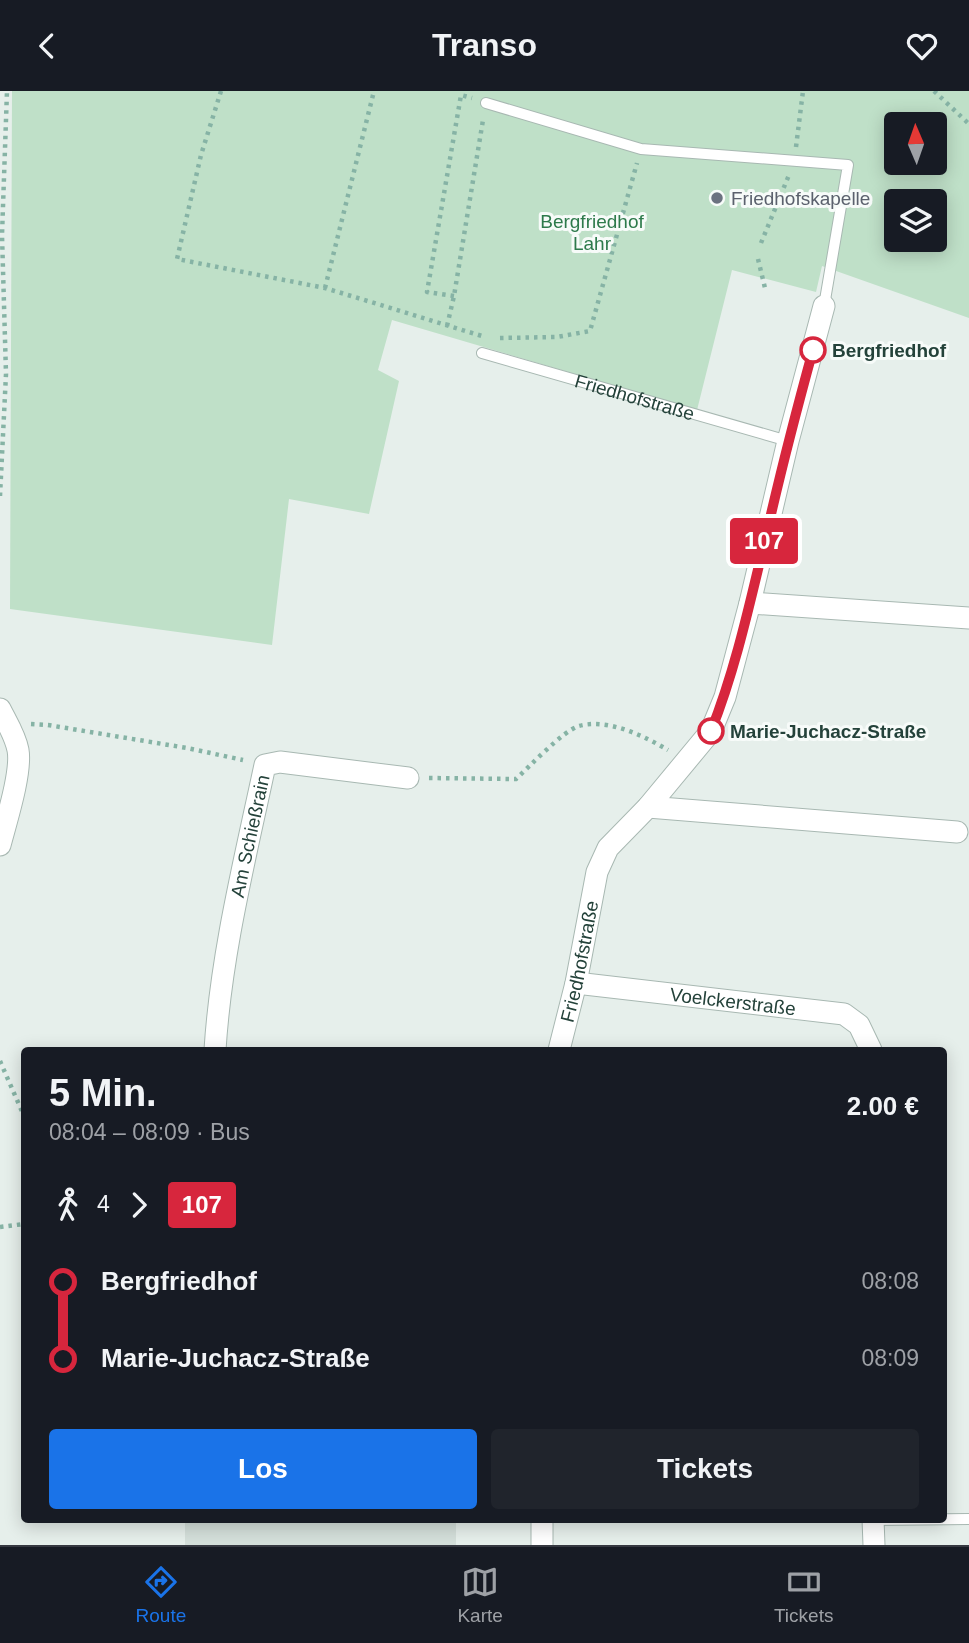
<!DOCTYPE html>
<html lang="de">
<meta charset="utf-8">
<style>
:root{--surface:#171b24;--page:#20242c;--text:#f1f3f6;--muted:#9ea1a6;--line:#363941;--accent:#1a73e8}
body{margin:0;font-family:Arial,sans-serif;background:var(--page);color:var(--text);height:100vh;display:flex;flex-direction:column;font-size:26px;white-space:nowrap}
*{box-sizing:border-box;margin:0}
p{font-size:23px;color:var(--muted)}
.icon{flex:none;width:38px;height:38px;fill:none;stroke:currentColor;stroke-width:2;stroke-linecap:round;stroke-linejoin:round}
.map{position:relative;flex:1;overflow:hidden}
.details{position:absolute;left:21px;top:956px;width:926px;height:476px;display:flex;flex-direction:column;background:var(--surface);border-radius:7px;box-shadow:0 4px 18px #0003}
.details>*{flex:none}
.badge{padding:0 14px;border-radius:5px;font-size:24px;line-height:46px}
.needle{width:46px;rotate:358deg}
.buttons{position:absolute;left:884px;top:21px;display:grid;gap:14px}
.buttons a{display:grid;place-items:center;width:63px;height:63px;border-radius:7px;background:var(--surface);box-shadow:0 4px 18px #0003;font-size:35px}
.map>.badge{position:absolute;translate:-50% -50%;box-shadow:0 0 0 4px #fff}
.legs{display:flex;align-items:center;gap:10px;height:77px;padding:0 28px;font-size:23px}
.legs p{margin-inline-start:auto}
.head{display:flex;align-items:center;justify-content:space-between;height:119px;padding:0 28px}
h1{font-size:38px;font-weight:800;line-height:52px}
.primary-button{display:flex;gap:14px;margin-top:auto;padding:14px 28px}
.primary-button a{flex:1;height:80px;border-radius:7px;background:var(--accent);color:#fff;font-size:28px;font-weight:800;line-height:80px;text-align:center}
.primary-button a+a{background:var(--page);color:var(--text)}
ul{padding:0 28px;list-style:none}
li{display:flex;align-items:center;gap:24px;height:77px;font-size:26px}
li i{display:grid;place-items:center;width:10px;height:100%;margin:0 9px;background:currentColor}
li i::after{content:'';width:18px;height:18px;margin:-9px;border:5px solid;border-radius:50%;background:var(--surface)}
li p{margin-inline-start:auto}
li:first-child i{background:linear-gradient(#0000 50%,currentColor 0)}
li:last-child i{background:linear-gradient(currentColor 50%,#0000 0)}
header{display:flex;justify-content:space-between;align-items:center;height:91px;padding:0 28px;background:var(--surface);font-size:32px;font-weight:800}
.tab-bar{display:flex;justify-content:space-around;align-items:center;height:98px;border-top:2px solid var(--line);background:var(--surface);font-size:19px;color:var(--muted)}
.tab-bar a{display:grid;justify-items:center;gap:4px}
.tab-bar .active{color:var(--accent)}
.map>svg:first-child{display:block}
.built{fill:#d4dfda}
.green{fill:#bfe0c8;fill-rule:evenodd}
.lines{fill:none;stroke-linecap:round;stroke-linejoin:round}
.service-casing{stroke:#a8b8b2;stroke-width:12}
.minor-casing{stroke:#a8b8b2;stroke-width:23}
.path{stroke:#86b3a5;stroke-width:4.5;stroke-dasharray:3.5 5;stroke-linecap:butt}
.service{stroke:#fff;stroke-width:10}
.minor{stroke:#fff;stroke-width:21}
.line-1-casing{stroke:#fff;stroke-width:16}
.line-1{stroke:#d7263d;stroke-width:10}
.worship-dot{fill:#6b7280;stroke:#f7fbf9;stroke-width:2.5}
.stop-1-dot{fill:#fff;stroke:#d7263d;stroke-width:3.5}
.labels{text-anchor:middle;stroke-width:6;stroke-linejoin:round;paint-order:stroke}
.worship-label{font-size:19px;fill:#5b616d;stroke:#f7fbf9;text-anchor:start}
.park-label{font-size:19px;fill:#2d7a4b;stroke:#f7fbf9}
.stop-label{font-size:19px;font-weight:bold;fill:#24423a;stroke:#f7fbf9;text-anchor:start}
.street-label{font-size:19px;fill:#24423a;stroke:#f7fbf9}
</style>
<header><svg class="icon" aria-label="back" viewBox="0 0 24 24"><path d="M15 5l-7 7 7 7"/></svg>Transo<svg class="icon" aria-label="heart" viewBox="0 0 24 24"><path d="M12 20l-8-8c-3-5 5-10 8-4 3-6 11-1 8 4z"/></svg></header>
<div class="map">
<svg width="969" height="1454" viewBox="0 0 969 1454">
<rect width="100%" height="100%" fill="#e6efeb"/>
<!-- built -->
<path class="built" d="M 185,1428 L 456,1428 L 456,1454 L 185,1454 Z"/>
<!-- green -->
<path class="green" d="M 12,0 L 969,0 L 969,227 L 822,175 L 816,201 L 732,179 L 697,319 L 392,229 L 378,279 L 399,290 L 369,423 L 289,408 L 272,554 L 10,518 ZM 896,33 L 934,33 L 934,72 L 896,72 ZM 896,110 L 934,110 L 934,149 L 896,149 Z"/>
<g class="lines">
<!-- service casing -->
<g class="service-casing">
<g id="service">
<path d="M 486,12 L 641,58 L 848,74 L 824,215"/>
<path id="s1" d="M 482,262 L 788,350"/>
<path d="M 873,1429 L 969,1428"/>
</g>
</g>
<!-- minor casing -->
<g class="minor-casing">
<g id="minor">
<path d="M 750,512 L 969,527"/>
<path d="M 0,618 C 7,632 15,644 18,659 C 22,681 6,731 0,754"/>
<path d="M 648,716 L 957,741"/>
<path id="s2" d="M 576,892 L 844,923 L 859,934 L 871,959"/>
<path id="s3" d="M 215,959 C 221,863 245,768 265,674 L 280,671 L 408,687"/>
<path id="s4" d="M 559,959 L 576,892 L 597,781 L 608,757 L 648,716 L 711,640 L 725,606 L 750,512 L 788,350 L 824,215"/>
<path d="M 873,1428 L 874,1454"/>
<path d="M 542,1454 L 542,1428"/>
</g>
</g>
<!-- path -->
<path class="path" d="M 221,0 L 201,64 L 177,168 L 325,197 L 482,245
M 934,0 L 969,33
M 796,56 L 803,0
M 761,152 L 789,84
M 758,168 L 765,197
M 325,197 L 374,0
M 454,205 L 427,201 L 461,4 L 472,7
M 447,235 L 454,205 L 483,29
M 500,247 L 557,246 L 590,240 L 637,72
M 0,405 L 6,283 L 2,144 L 7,0
M 31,633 L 48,634 L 187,657 L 243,669
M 429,687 L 516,688 C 529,676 564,639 579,635 C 608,627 644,645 668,659
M 0,970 L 24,1025
M 0,1136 L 24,1133"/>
<!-- service -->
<use href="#service" class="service"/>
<!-- minor -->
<use href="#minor" class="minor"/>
</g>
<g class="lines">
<!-- line-1 casing -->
<g class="line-1-casing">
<path id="line-1" d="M 711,640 C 736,577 750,511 766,445 C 780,383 796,321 813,259"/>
</g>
<!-- line-1 -->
<use href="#line-1" class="line-1"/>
</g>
<!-- markers -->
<circle class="worship-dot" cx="717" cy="107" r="7"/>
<g class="stop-1-dot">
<circle cx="813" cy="259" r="12"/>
<circle cx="711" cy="640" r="12"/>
</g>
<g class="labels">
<!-- worship labels -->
<g class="worship-label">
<text x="731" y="114">Friedhofskapelle</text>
</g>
<!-- park labels -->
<g class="park-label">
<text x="592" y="137">Bergfriedhof<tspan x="592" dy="22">Lahr</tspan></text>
</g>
<!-- stop labels -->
<g class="stop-label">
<text x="832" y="266">Bergfriedhof</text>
<text x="730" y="647">Marie-Juchacz-Straße</text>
</g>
<!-- street labels -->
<g class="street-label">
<text dy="7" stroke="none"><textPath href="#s1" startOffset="159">Friedhofstraße</textPath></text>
<text dy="7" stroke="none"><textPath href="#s3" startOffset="217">Am Schießrain</textPath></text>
<text dy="7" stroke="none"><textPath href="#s4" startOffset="91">Friedhofstraße</textPath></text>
<text dy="7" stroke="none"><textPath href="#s2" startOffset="158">Voelckerstraße</textPath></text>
</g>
</g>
</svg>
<div class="buttons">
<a><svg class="needle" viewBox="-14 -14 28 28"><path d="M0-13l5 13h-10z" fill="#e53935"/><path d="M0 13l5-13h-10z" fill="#9ea1a6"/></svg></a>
<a><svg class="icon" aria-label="layers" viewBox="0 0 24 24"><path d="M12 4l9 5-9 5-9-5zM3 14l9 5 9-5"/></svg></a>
</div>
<b class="badge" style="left:764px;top:450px;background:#d7263d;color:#fff">107</b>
<section class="details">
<div class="head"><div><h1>5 Min.</h1><p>08:04 – 08:09 · Bus</p></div><b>2.00 €</b></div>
<div class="legs"><svg class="icon" aria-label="walk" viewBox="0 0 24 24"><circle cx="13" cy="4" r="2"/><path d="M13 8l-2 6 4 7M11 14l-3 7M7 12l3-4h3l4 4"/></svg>4<svg class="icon" aria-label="forward" viewBox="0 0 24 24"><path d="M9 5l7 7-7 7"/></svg><b class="badge" style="background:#d7263d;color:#fff">107</b></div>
<ul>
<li><i style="color:#d7263d"></i><b>Bergfriedhof</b><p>08:08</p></li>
<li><i style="color:#d7263d"></i><b>Marie-Juchacz-Straße</b><p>08:09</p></li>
</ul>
<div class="primary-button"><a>Los</a><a>Tickets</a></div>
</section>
</div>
<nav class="tab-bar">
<a class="active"><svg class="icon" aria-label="directions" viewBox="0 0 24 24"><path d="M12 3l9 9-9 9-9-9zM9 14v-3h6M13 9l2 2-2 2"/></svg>Route</a>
<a><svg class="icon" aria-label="map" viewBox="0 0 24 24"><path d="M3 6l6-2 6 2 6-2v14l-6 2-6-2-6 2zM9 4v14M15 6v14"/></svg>Karte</a>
<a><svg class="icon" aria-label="tickets" viewBox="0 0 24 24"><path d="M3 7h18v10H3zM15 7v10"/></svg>Tickets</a>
</nav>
